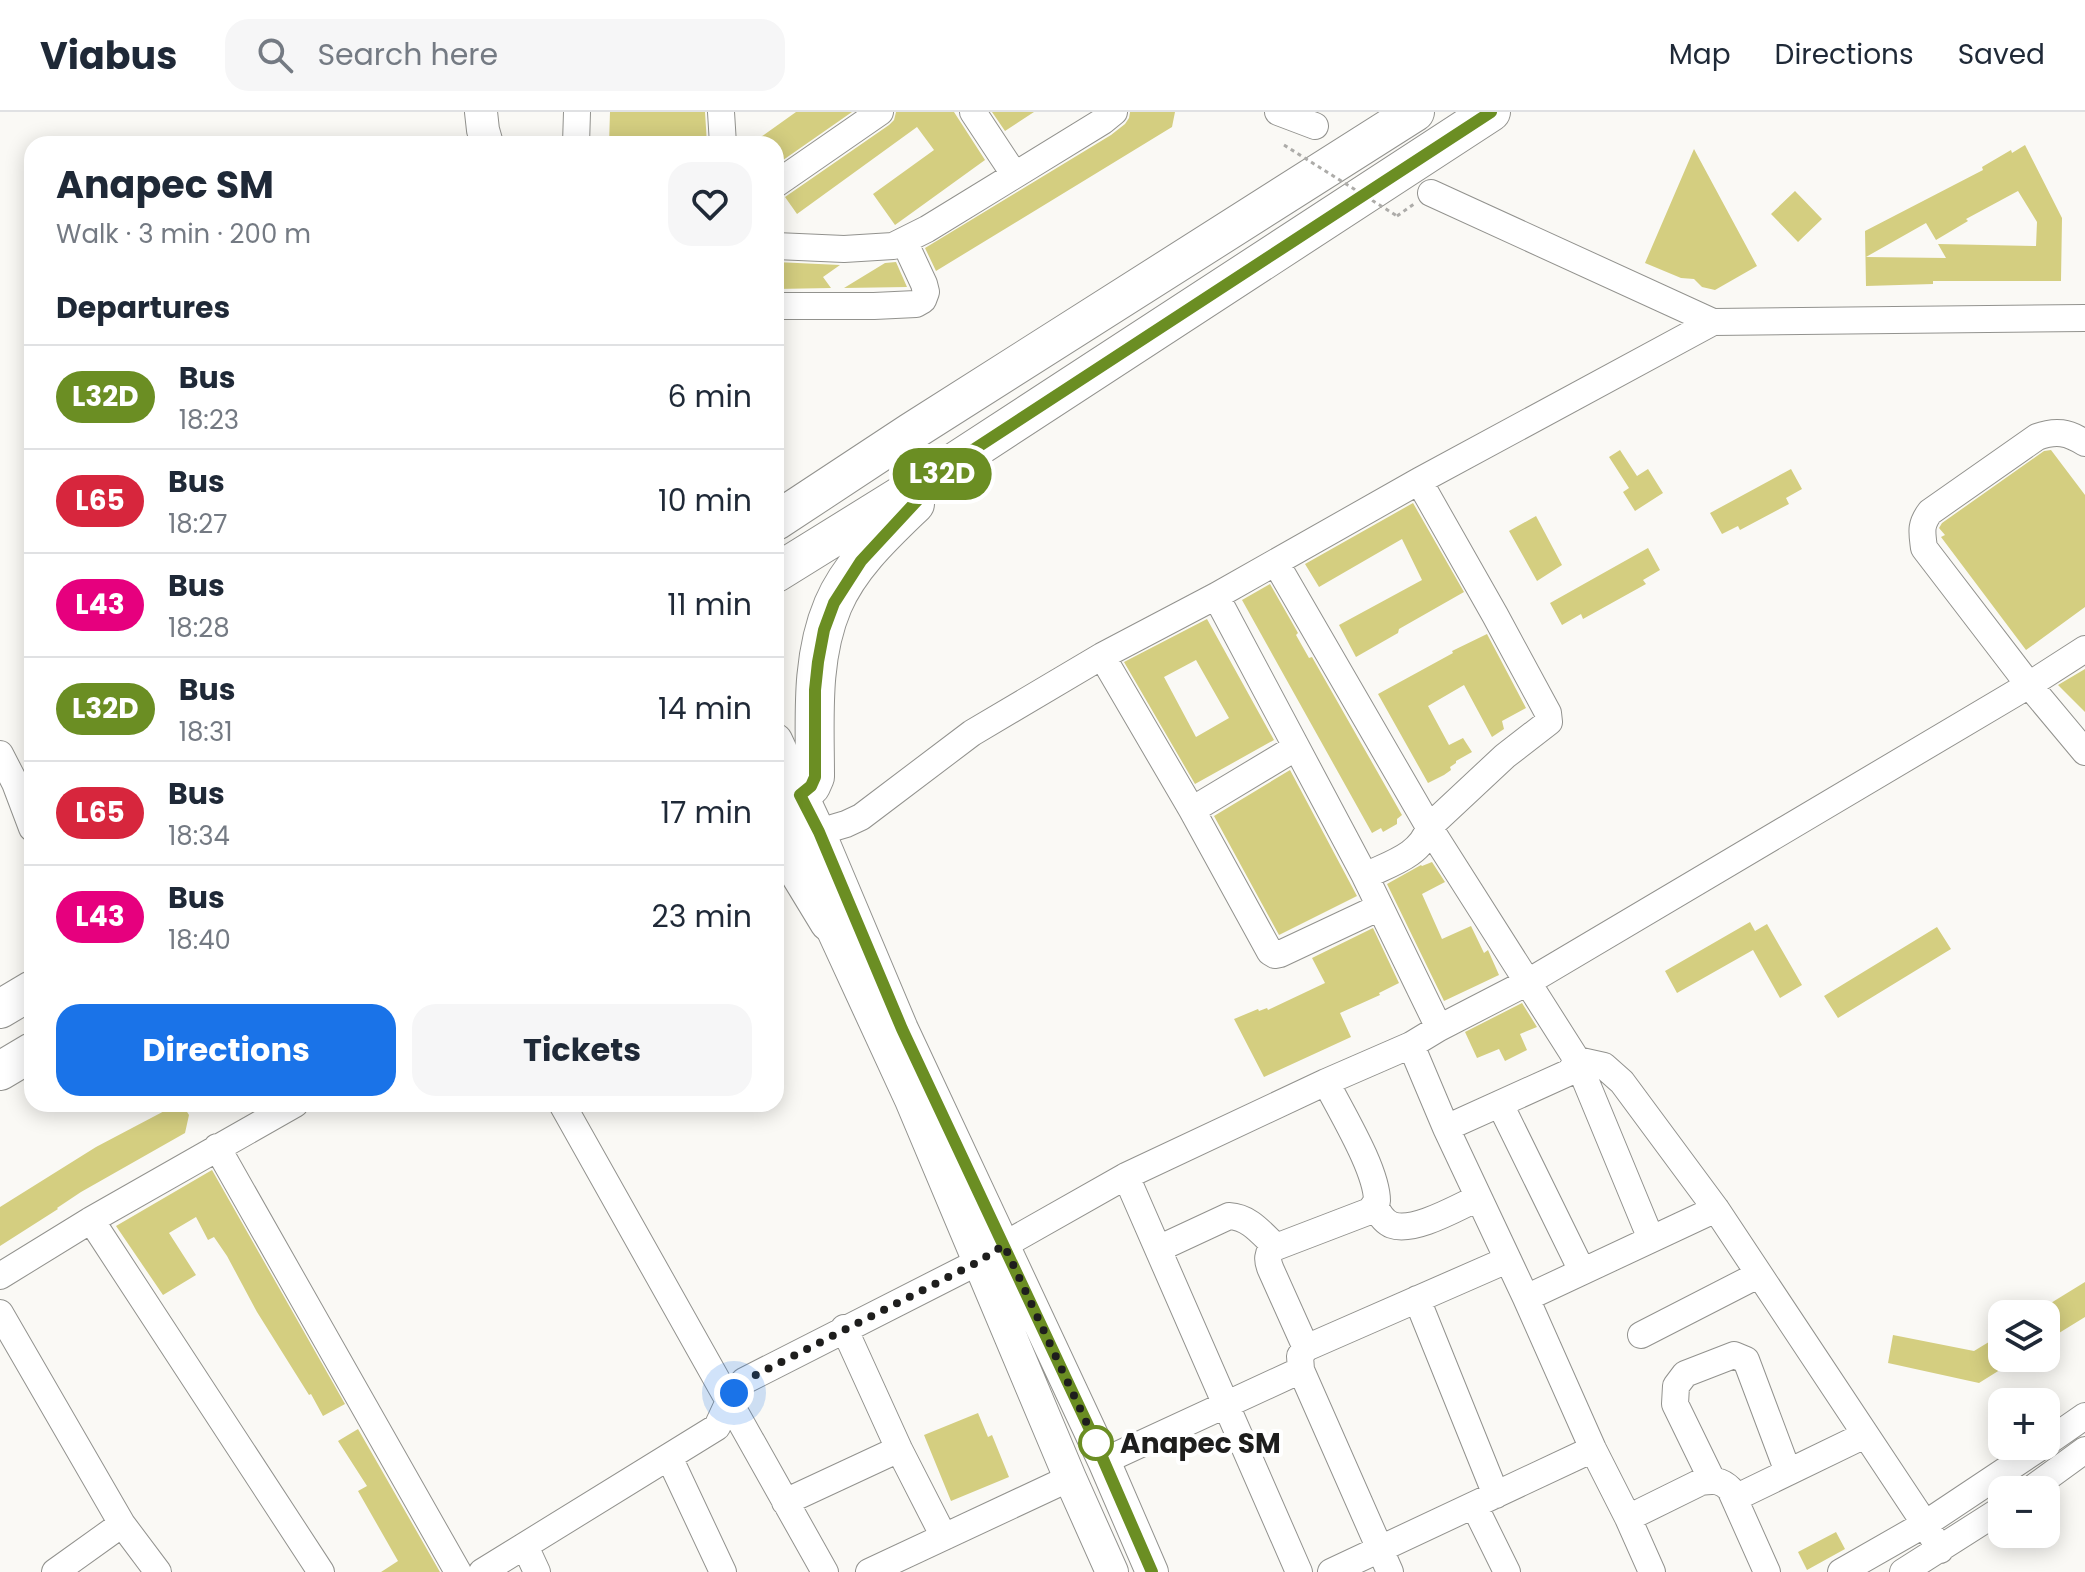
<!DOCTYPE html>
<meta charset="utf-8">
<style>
:root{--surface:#fff;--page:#f6f6f7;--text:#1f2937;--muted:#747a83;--line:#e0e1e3;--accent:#1a73e8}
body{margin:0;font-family:Poppins,sans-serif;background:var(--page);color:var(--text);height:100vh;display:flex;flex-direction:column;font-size:30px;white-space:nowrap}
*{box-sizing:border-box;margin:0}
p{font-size:26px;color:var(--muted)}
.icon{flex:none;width:44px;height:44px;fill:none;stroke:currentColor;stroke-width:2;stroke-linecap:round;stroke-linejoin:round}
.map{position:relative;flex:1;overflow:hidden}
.panel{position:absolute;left:24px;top:24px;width:760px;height:976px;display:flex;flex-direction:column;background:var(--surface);border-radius:24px;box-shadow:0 4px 20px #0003}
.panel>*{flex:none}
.badge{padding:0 16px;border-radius:26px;font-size:28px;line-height:52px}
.buttons{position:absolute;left:1988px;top:1188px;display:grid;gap:16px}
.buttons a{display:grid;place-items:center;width:72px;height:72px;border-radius:16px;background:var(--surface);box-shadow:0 4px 20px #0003;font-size:40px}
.you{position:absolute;width:40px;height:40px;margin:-20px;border:6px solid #fff;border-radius:50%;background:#1a73e8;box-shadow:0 0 0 12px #1a73e833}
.map>.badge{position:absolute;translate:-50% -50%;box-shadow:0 0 0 4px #fff}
h2{padding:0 32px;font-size:30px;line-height:72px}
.round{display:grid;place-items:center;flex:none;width:84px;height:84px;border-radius:24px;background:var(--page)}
.summary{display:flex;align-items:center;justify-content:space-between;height:136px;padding:0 32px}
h1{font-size:38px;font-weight:700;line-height:60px}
.cta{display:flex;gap:16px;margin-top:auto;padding:16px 32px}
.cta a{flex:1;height:92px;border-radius:24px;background:var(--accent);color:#fff;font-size:32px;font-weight:700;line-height:92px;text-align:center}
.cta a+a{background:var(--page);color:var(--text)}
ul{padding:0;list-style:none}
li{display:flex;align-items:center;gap:24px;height:104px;padding:0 32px;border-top:2px solid var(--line)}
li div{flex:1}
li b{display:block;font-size:30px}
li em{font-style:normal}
li .badge{min-width:88px;font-weight:700;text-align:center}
header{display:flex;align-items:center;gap:48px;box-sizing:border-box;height:112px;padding:0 40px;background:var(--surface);border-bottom:2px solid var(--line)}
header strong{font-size:38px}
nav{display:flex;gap:44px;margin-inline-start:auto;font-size:28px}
.search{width:560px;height:72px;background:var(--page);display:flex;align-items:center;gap:20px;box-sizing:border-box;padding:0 28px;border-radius:24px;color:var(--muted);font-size:30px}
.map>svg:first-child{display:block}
.building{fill:#d4ce80;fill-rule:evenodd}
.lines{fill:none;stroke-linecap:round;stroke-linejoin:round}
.minor-casing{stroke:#92928e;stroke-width:28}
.major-casing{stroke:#92928e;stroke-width:34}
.highway-casing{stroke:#92928e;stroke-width:40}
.path{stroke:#adaca9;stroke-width:3;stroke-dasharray:4 4;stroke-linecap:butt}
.minor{stroke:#fff;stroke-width:26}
.major{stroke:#fff;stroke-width:32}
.highway{stroke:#fff;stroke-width:38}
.path-bridge{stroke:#adaca9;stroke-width:3;stroke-dasharray:4 4;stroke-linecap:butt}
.line-casing{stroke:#fff;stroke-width:18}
.line{stroke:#6b8e23;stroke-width:12}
.walk{stroke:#1e1e1d;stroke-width:8;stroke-dasharray:0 14.4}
.stop-dot{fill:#fff;stroke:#6b8e23;stroke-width:4}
.labels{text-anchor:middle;stroke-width:8;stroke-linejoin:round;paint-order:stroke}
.stop-label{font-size:28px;font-weight:bold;fill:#1e1e1d;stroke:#fff;text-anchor:start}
</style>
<header>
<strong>Viabus</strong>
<div class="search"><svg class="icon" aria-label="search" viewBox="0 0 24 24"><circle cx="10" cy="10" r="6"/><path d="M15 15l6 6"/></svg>Search here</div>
<nav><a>Map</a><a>Directions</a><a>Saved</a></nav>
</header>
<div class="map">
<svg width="2085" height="1460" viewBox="0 0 2085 1460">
<rect width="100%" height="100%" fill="#faf9f5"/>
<!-- building -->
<path class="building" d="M 610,0 L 705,0 L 707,32 L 609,32 Z
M 796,0 L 852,0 L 776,53 L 776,32 L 751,32 Z
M 896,0 L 954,0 L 985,48 L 895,113 L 873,82 L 934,38 L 917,15 L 797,102 L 785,85 L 889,13 L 894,8 Z
M 992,0 L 1034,0 L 1005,19 Z
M 1130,0 L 1175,0 L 1172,15 L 936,159 L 925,136 L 1111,23 L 1125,12 L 1129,6 Z
M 2025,33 L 2062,106 L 2061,169 L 1933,169 L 1933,172 L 1866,174 L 1865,119 L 1983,58 L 1982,55 L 2011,38 L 2012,41 ZM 2018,79 L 2037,110 L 2036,134 L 1938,132 L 1946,146 L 1866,145 L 1926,111 L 1936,128 L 1968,109 L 1966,107 Z
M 1694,37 L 1757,154 L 1715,178 L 1702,175 L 1694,167 L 1681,166 L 1645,151 Z
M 1795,79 L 1822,107 L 1798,130 L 1771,102 Z
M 776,150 L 840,153 L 823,165 L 831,176 L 776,177 Z
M 896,150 L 907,175 L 844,176 L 885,151 Z
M 1620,338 L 1637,364 L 1648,357 L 1663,381 L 1635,399 L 1623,380 L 1629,376 L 1609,345 Z
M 2051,338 L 2085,383 L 2085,495 L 2026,538 L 1941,425 L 1945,423 L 1939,416 L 1942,411 L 2044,339 Z
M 1791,357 L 1802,377 L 1786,386 L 1789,392 L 1740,418 L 1738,414 L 1722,422 L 1710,401 Z
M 1413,391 L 1464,480 L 1399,517 L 1398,521 L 1356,545 L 1339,513 L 1422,468 L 1402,427 L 1319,475 L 1305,452 Z
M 1536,404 L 1562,453 L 1537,469 L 1509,419 Z
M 1648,436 L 1660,458 L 1643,468 L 1646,472 L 1583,507 L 1581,502 L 1562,513 L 1550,491 Z
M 1270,472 L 1298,521 L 1296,523 L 1309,546 L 1312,545 L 1402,703 L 1397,707 L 1397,712 L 1383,720 L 1381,716 L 1372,721 L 1242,488 Z
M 1207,507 L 1274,628 L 1195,672 L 1124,550 ZM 1196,548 L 1229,606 L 1196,625 L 1164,565 Z
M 1487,522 L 1526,596 L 1502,609 L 1504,617 L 1492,625 L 1464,573 L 1428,594 L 1449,633 L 1463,626 L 1472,640 L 1456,649 L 1456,651 L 1450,655 L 1451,658 L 1444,663 L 1428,671 L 1378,582 L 1453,541 L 1452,539 Z
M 2085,557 L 2085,600 L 2058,573 Z
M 1290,658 L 1357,784 L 1279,823 L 1214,704 Z
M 1432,750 L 1445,770 L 1422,782 L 1442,827 L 1471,814 L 1484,841 L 1488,838 L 1499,863 L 1444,889 L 1387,772 L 1421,753 L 1422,754 Z
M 1750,810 L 1755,819 L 1767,812 L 1802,873 L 1780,886 L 1753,838 L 1677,881 L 1665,859 Z
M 1937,815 L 1951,837 L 1838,906 L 1824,884 Z
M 1373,816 L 1399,871 L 1379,881 L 1380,883 L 1340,901 L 1351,925 L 1264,965 L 1234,907 L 1258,897 L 1259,899 L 1267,896 L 1268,898 L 1325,871 L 1312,846 Z
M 1522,891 L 1537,915 L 1520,922 L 1527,938 L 1505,949 L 1499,937 L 1477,946 L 1465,920 Z
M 170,992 L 182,992 L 189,1003 L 185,1021 L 81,1080 L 57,1096 L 58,1097 L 0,1134 L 0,1095 L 96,1035 L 170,996 Z
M 212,1058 L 345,1292 L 323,1304 L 311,1282 L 309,1283 L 257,1200 L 227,1144 L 214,1125 L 208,1128 L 196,1105 L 169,1121 L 196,1163 L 163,1183 L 116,1114 Z
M 2085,1170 L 2085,1205 L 2046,1229 L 2046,1194 Z
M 2002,1222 L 2002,1246 L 2019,1246 L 1979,1271 L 1888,1251 L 1893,1223 L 1974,1239 Z
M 978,1301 L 988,1325 L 992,1323 L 1009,1365 L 951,1389 L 924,1323 Z
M 358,1317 L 440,1460 L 381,1460 L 398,1449 L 358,1379 L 367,1374 L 338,1329 Z
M 1836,1420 L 1845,1437 L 1807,1458 L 1798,1440 Z"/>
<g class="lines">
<!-- minor casing -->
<g class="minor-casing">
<path id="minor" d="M 721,0 L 723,32
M 973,0 L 1014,62
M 1278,0 L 1315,14
M 576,32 L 577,0
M 776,72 L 880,0
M 1431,81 L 1713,210 L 2085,206
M 776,134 L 844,137 L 893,134 L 927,117 L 1103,9 L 1114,0
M 776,194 L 874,194 L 916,192 L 923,188 L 926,180 L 924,172 L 904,129
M 2085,331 C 2068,320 2056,318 2037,325 L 1930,400 C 1920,413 1922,420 1924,436 L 2029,573 L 2085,640
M 1276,451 L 1429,715 L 1577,948 L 1651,1127
M 1216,484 L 1365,764 L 1439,916
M 1102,544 L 1192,698 L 1270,840 L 1275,843 L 1280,842 L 1380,795
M 0,642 L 15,671 L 32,716
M 1192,698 L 1295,636
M 819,720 L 846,712 L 861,705 L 972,621 L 1102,544 L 1216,484 L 1419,369 L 1713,210
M 1365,764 C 1389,752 1422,743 1429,715 L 1505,644 L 1549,610 L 1548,601 L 1495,503 L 1419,369
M 1411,933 L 1446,1016 L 1526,1186 L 1593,1337 L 1628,1406 L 1652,1460
M 562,992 L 825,1460
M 1500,992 L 1582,1159
M 1446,1016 L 1570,960 L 1577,948 L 1604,954 L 1622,970 L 1716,1097 L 1925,1412 L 1940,1438
M 217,1035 L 458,1460
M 1126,1064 L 1299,1460
M 1375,1094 C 1379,1102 1384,1110 1392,1113 C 1414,1121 1458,1095 1478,1086
M 91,1108 L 321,1460
M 1158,1137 L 1229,1104 C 1250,1105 1262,1122 1276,1135
M 0,1164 L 91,1108 L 295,992
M 1526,1186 L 1716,1097
M 1417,1187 L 1496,1383
M 0,1201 L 122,1412 L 158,1460
M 844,1216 L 899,1337 L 944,1425
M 1641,1223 L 1758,1163
M 1306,1236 L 1271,1158 C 1267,1149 1266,1140 1276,1135 L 1370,1099 L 1377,1089 C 1377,1058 1341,1000 1326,970
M 2046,1331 L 2085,1304
M 669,1345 L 723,1460
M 1104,1349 L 1301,1258
M 1712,1368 L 1675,1292 L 1676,1274 L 1685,1262 L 1734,1243 L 1746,1248 L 1788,1360
M 2030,1378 L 2085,1338
M 1735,1386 L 1865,1323
M 785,1390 L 899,1337
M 1474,1393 L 1507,1460
M 1628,1406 L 1701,1370 C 1714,1368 1721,1368 1730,1377 L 1767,1460
M 525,1434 L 537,1460
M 55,1460 L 122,1412
M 482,1460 L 717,1315 L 729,1289 L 744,1269 L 978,1150 L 1004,1133 L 1126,1064 L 1326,970 L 1411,933 L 1439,916 L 1528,870 L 2029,573 L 2085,537
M 869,1460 L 1070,1366
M 1331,1460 L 1593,1337
M 1390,1460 L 1301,1258 L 1300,1244 L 1306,1236 L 1507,1148
M 1841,1460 L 1925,1412 L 2042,1334
M 1903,1460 L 2002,1397"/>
</g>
<!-- major casing -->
<g class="major-casing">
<path id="major" d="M 481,0 L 483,18 L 487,32
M 776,628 L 819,720 L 902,917 L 1104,1349 L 1152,1460
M 776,686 L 829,810 L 911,988 L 1070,1366 L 1112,1460"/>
</g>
<!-- highway casing -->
<g class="highway-casing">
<path id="highway" d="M 776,409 L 911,320 L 1415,0
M 776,461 L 950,353 L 1491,0
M 800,683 L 811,674 L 815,665 C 815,607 810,547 833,493 C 850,453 885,421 915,392
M 776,730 L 798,759 L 829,810
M 0,897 L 32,878
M 0,959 L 32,940"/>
</g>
<!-- path -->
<path class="path" d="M 1397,104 L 1414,92"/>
<!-- minor -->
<use href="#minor" class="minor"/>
<!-- major -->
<use href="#major" class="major"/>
<!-- highway -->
<use href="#highway" class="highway"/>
<!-- path-bridge -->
<path class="path-bridge" d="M 1284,33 L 1397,104"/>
</g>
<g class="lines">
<!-- line casing -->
<g class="line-casing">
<path id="line" d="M 1152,1460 L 1092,1322 L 902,917 L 819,720 L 800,683 L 811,674 L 815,665 L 815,578 L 818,550 L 824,518 L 834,491 L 861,449 L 950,353 L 1491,0"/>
</g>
<!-- line -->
<use href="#line" class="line"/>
<!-- walk -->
<path class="walk" d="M 734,1281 L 744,1269 L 978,1150 L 1004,1133 L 1096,1331"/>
</g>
<!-- markers -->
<circle class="stop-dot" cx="1096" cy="1331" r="16"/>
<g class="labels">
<!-- stop labels -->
<g class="stop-label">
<text x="1120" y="1341">Anapec SM</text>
</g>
</g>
</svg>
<div class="buttons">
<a><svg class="icon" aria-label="layers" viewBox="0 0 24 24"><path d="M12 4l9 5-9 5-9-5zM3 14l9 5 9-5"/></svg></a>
<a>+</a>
<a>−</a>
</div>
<div class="you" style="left:734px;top:1281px"></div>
<b class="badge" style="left:942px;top:362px;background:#6b8e23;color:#fff">L32D</b>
<section class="panel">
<div class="summary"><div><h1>Anapec SM</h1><p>Walk · 3 min · 200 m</p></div><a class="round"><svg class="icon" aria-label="heart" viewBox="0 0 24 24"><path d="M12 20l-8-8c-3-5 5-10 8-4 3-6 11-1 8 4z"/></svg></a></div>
<h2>Departures</h2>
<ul>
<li><span class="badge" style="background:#6b8e23;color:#fff">L32D</span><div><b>Bus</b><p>18:23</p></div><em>6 min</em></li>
<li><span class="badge" style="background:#d7263d;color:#fff">L65</span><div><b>Bus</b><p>18:27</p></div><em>10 min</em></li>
<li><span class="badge" style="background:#e6007e;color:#fff">L43</span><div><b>Bus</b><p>18:28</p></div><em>11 min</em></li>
<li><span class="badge" style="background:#6b8e23;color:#fff">L32D</span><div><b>Bus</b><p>18:31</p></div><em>14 min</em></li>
<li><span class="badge" style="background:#d7263d;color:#fff">L65</span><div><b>Bus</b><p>18:34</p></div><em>17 min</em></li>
<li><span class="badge" style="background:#e6007e;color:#fff">L43</span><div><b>Bus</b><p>18:40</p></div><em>23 min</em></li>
</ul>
<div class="cta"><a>Directions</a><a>Tickets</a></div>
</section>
</div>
